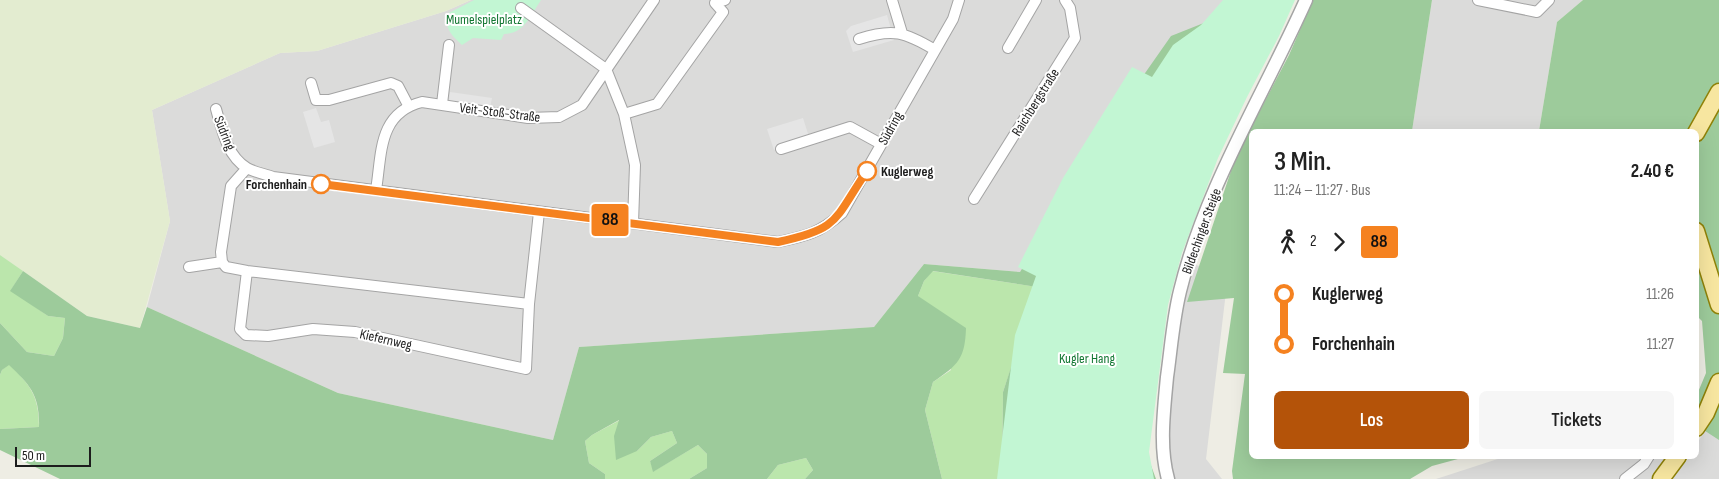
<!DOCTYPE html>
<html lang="de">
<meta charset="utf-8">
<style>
:root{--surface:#fff;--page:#f6f6f6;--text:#222;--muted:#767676;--accent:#b45309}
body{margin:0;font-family:"Sofia Sans Condensed",sans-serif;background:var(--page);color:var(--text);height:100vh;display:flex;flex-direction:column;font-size:19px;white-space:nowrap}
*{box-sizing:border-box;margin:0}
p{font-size:16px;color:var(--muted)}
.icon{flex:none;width:28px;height:28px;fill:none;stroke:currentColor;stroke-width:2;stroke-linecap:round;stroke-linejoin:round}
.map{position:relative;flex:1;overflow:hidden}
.details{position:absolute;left:1249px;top:129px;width:450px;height:330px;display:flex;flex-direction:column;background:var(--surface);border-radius:8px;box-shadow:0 5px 20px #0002}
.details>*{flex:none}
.badge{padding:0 10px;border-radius:4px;font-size:18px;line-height:32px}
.scale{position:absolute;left:15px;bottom:12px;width:76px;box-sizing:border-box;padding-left:5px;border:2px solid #1d1d1d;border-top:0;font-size:14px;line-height:18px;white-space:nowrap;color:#1d1d1d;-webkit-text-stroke:4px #fff;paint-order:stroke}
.map>.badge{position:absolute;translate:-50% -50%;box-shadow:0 0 0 2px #fff}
.legs{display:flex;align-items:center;gap:8px;height:55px;padding:0 25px;font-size:16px}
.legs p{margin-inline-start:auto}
.headline{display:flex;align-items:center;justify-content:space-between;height:85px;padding:0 25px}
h1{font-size:28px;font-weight:600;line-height:38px}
.action{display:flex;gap:10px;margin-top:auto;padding:10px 25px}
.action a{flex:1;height:58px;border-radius:8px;background:var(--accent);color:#fff;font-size:20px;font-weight:600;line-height:58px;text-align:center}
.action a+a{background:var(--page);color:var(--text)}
ul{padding:0 25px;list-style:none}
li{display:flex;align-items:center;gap:18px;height:50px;font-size:19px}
li i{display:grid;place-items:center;width:8px;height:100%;margin:0 6px;background:currentColor}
li i::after{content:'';width:12px;height:12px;margin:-6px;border:4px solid;border-radius:50%;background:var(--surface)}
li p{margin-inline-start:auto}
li:first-child i{background:linear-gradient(#0000 50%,currentColor 0)}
li:last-child i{background:linear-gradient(currentColor 50%,#0000 0)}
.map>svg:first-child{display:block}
.residential{fill:#dbdbda}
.farmland{fill:#e3ecd0}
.grass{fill:#bbe6ac}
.forest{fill:#9dcb9b}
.park{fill:#c2f6d3}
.parking{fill:#e5e5e5}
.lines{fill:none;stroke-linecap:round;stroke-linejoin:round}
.minor-casing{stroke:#a4a4a4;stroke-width:12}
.tertiary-casing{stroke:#a4a4a4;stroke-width:15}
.primary-casing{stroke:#8f8208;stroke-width:19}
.minor{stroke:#fff;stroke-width:10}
.tertiary{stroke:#fff;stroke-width:12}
.primary{stroke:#f7e6a0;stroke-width:16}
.line-1-casing{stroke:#fff;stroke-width:11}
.line-1{stroke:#f58220;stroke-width:8}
.stop-1-dot{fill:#fff;stroke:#f58220;stroke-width:2.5}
.labels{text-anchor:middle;stroke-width:4;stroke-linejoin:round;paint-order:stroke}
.park-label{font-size:14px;fill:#117631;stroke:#fff}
.street-label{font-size:14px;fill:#1d1d1d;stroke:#fff}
.stop-label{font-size:14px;font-weight:bold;fill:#1d1d1d;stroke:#fff;text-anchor:start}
</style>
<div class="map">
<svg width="1719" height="479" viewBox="0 0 1719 479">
<rect width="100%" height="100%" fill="#eeede4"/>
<!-- residential -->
<path class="residential" d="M 471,0 L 1243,0 L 1115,116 L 1020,272 L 924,264 L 874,327 L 579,347 L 553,440 L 338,393 L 147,307 L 170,221 L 152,110 L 280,53 L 317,51 L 446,11 Z
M 1432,0 L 1583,0 L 1557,22 L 1539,131 L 1412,131 Z
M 1196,265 L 1228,275 L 1206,459 L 1222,479 L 1173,479 L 1167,454 L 1170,406 L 1184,301 Z
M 1719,408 L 1719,479 L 1436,479 L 1507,456 L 1676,456 L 1685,463 L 1690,456 L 1696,456 L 1696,445 Z"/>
<!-- farmland -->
<path class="farmland" d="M 0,0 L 471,0 L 446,11 L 317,51 L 280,53 L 152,110 L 170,221 L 140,328 L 87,316 L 0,255 Z"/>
<!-- grass -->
<path class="grass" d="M 0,255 L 23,271 L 11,290 L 48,316 L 65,318 L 63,338 L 54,356 L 27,352 L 0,323 Z
M 932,271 L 1038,287 L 1003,392 L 1002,479 L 942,479 L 925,410 L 933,382 L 951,370 L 918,296 L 924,281 Z
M 9,364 C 30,385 39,395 39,427 L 0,429 L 0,375 L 2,370 Z
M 620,420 L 637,451 L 651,437 L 672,431 L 677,443 L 650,461 L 654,471 L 698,445 L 707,454 L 707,468 L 689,479 L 605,479 L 605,474 L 589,463 L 585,441 L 592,435 Z
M 806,458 L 813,470 L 805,479 L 767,479 L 778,465 Z"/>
<!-- forest -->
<path class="forest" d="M 1313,0 L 1432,0 L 1412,131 L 1251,131 L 1251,456 L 1469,456 L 1432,466 L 1410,479 L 1233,479 L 1232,471 L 1245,374 L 1223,373 L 1234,298 L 1187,302 L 1236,156 L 1289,55 Z
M 1583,0 L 1719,0 L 1719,440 L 1696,425 L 1696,397 L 1706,373 L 1702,321 L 1696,315 L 1696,131 L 1539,131 L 1557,22 Z
M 1239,9 L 1172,258 L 1144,410 L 1149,460 L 1156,479 L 1002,479 L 1003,392 L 1037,287 L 933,271 L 924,281 L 918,296 L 966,328 C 965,359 958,365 933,382 L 925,410 L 942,479 L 805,479 L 813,470 L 806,458 L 778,465 L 767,479 L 689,479 L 707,468 L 707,454 L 698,445 L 653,472 L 650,461 L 677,443 L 672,431 L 651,437 L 637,451 L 616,460 L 614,436 L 619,420 L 592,435 L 585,441 L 589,463 L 605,474 L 605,479 L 60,479 L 0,450 L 0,429 L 39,427 C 40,395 30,385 9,365 L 2,370 L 0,375 L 0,323 L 27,352 L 54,356 L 63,338 L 65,318 L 48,316 L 10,291 L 23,271 L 87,316 L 140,328 L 147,307 L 338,393 L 553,440 L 579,347 L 874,327 L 924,264 L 1020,272 L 1115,116 L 1171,36 Z"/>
<!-- park -->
<path class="park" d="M 474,0 L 541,0 C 531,15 524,34 504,34 L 501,40 L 473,38 L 462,45 C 451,35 445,29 447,14 Z
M 1223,0 L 1295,0 L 1279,36 L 1247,97 L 1218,158 L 1182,253 L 1168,305 L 1149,452 L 1154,479 L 997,479 L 1015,335 L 1036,276 L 1018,267 L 1063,178 L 1132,67 L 1152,77 L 1173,45 L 1201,25 Z"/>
<!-- parking -->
<path class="parking" d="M 887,15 L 894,40 L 853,52 L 846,31 L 851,26 Z
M 450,92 L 492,98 L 490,108 L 449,102 Z
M 316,108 L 321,122 L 329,120 L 335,142 L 314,148 L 303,112 Z
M 803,118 L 810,140 L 774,150 L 767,129 Z"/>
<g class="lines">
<!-- minor casing -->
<g class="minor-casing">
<path id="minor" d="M 892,0 L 902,33
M 1478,0 L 1537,12 L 1549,0
M 521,8 L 606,69 L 624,114 L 635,165 L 633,223
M 859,39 C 893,28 905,32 935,50
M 1008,48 L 1036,0
M 311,83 L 316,100 L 329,100 L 391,83 L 398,86 L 408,105
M 442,104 L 449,45
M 216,109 C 222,130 227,156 247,168 C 254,172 265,174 273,177 L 778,242 C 806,236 820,233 842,213 L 953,19 L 959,0
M 624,114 L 657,104 L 723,12 L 715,3 L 725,0
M 781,149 L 850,127 L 881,144
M 376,190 C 382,153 378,113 422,102 L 528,118 L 559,117 L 582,105 L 654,0
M 974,199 L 1075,38 L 1070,8 L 1065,0
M 222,262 L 221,252 L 231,186 L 247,168
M 189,267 L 222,262 L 226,267 L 247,271 L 529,304 L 539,212
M 247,271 L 240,329 L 246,335 L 268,336 L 313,329 L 355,332 L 526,369 L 529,304
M 1625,479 L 1644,464 L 1649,456"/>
</g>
<!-- tertiary casing -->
<g class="tertiary-casing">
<path id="tertiary" d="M 1168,479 C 1159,447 1164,410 1167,377 C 1171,349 1173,319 1180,291 C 1205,188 1263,96 1306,0"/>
</g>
<!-- primary casing -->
<g class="primary-casing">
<path id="primary" d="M 1696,133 L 1719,92
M 1696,231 L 1719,305
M 1696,428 L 1706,413 L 1719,382
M 1661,479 L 1678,456"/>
</g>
<!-- minor -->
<use href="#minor" class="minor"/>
<!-- tertiary -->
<use href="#tertiary" class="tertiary"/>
<!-- primary -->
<use href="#primary" class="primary"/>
</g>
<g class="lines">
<!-- line-1 casing -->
<g class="line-1-casing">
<path id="line-1" d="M 321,184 L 778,242 C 841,229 834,219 867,171"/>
</g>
<!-- line-1 -->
<use href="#line-1" class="line-1"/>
</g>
<!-- markers -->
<g class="stop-1-dot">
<circle cx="867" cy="171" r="9"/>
<circle cx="321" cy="184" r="9"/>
</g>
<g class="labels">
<!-- park labels -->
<g class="park-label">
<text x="484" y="24">Mumelspielplatz</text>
<text x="1087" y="363">Kugler Hang</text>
</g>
<!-- street labels -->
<g class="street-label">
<text transform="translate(1035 102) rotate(-58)" y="5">Raichbergstraße</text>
<text transform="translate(500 112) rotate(7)" y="5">Veit-Stoß-Straße</text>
<text transform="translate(890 128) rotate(-61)" y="5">Südring</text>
<text transform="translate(225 133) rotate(68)" y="5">Südring</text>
<text transform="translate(1201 231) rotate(-70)" y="5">Bildechinger Steige</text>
<text transform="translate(386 339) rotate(13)" y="5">Kiefernweg</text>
</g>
<!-- stop labels -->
<g class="stop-label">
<text x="881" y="176">Kuglerweg</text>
<text x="307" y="189" text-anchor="end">Forchenhain</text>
</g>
</g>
</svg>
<div class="scale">50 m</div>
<b class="badge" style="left:610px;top:220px;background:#f58220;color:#111">88</b>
<section class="details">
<div class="headline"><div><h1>3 Min.</h1><p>11:24 – 11:27 · Bus</p></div><b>2.40 €</b></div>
<div class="legs"><svg class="icon" aria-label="walk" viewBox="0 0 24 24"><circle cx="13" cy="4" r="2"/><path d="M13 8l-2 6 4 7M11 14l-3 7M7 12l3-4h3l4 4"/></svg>2<svg class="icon" aria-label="forward" viewBox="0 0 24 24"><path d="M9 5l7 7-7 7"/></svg><b class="badge" style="background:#f58220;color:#111">88</b></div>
<ul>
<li><i style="color:#f58220"></i><b>Kuglerweg</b><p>11:26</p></li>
<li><i style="color:#f58220"></i><b>Forchenhain</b><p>11:27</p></li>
</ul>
<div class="action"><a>Los</a><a>Tickets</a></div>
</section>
</div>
